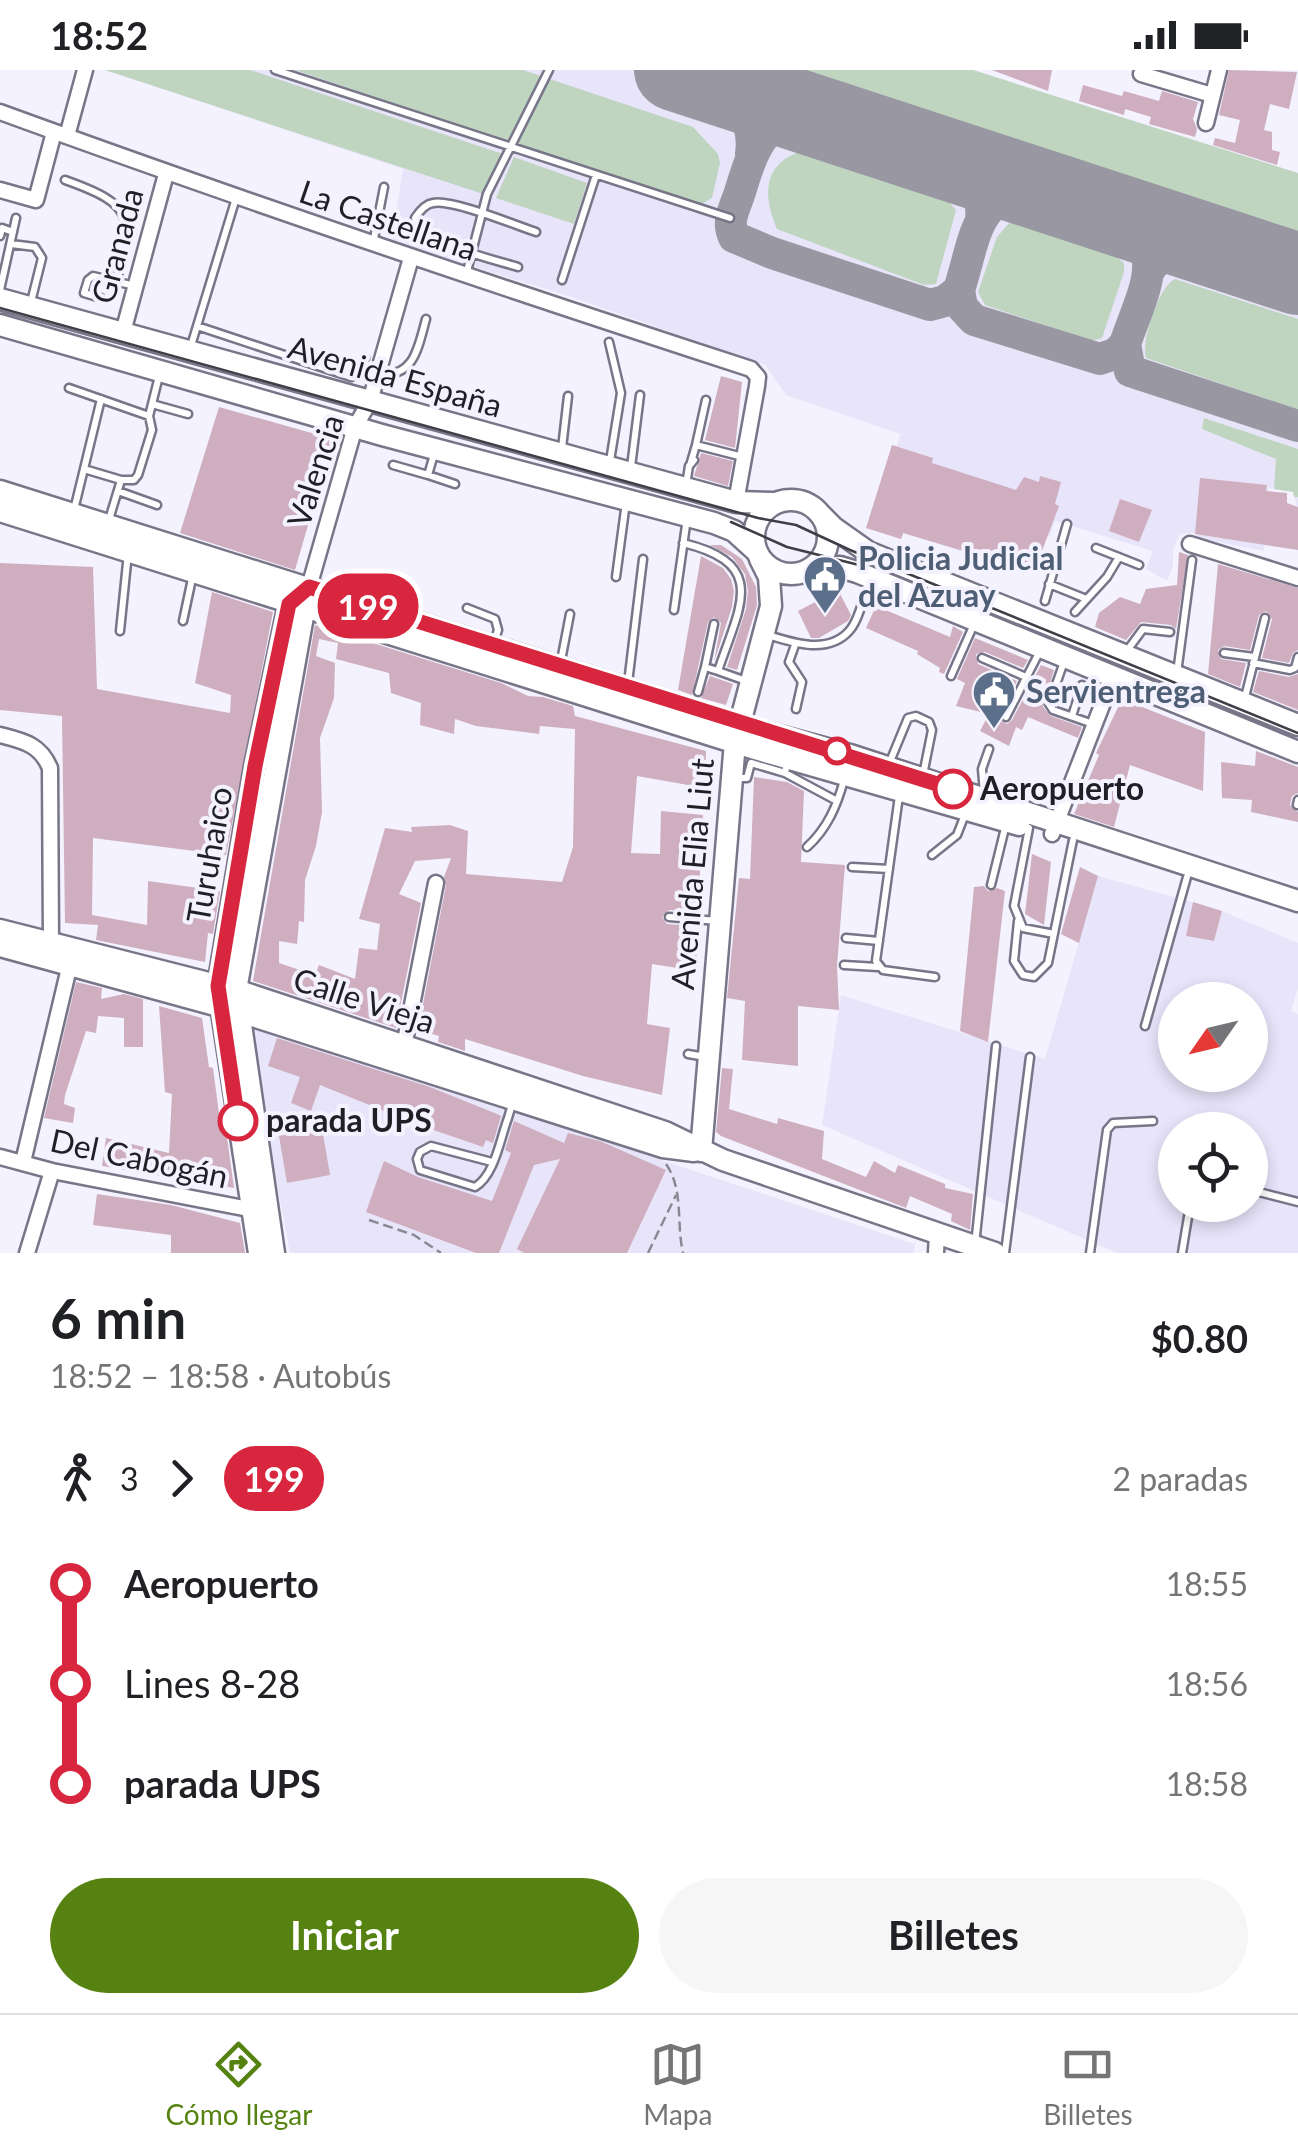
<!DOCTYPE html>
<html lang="es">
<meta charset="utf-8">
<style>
:root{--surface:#fff;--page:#f6f6f6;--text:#202124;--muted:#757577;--line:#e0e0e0;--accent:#558210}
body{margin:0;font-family:Lato,sans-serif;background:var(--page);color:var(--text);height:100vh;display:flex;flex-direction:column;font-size:38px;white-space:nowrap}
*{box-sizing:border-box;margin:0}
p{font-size:32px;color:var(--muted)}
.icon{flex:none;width:55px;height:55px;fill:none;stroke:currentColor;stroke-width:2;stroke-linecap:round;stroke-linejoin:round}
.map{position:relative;height:1183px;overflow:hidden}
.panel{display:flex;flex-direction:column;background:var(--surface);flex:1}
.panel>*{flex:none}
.badge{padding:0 20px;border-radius:32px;font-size:35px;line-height:65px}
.needle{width:65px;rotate:236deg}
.fabs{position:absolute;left:1158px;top:912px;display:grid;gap:20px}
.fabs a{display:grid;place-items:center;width:110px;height:110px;border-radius:50%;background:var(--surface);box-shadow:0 5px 15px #0003;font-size:50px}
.map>.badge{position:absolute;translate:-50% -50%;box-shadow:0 0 0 5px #fff}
.legs{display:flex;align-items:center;gap:15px;height:110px;padding:0 50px;font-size:32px}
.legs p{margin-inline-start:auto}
.headline{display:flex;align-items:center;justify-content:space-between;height:170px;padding:0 50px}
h1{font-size:55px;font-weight:700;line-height:75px}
.action{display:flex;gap:20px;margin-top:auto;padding:20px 50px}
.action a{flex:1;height:115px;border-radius:60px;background:var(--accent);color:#fff;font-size:40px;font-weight:700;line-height:115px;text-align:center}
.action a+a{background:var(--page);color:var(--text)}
ul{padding:0 50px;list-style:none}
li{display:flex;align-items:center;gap:35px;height:100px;font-size:38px}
li i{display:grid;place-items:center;width:15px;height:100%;margin:0 12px;background:currentColor}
li i::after{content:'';width:25px;height:25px;margin:-12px;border:8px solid;border-radius:50%;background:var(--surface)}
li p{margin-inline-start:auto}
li:first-child i{background:linear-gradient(#0000 50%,currentColor 0)}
li:last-child i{background:linear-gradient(currentColor 50%,#0000 0)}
.status{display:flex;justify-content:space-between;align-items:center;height:70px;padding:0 50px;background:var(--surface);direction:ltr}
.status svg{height:28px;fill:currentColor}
.dock{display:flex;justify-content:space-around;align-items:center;height:140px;border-top:2px solid var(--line);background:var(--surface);font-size:28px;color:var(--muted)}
.dock a{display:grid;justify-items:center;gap:5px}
.dock .selected{color:var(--accent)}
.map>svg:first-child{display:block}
.built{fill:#e8e5fb;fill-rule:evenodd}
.green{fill:#bfd5c0}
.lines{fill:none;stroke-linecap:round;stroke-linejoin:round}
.taxiway{stroke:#9998a2;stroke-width:32}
.runway{stroke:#9998a2;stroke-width:82}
.building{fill:#cfaebf;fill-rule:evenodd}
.lane-casing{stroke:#777587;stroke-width:11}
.street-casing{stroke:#777587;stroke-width:19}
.secondary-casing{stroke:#777587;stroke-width:25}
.path{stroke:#8a8993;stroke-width:2.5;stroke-dasharray:10 5;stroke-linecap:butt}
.lane{stroke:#fff;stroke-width:6}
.street{stroke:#fff;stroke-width:14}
.secondary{stroke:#fff;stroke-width:20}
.tram{stroke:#3f3e46;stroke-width:2.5}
.line-1-casing{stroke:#fff;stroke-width:22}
.line-1{stroke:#d7263d;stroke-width:15}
.stop-1-dot{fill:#fff;stroke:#d7263d;stroke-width:5}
.labels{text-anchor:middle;stroke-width:8;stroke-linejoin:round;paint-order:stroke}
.street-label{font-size:32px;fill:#201f26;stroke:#f3f2fe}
.service-label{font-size:32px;font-weight:bold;fill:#4e5e75;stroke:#f3f2fe;text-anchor:start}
.stop-label{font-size:32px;font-weight:bold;fill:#201f26;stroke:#f3f2fe;text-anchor:start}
</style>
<div class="status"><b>18:52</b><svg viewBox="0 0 49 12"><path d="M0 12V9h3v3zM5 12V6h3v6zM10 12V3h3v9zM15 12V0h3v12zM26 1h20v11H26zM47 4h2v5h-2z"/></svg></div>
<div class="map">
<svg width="1298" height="1183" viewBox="0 0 1298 1183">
<rect width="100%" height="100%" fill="#f3f2fe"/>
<!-- built -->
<path class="built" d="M 105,0 L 973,0 L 1298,103 L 1298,440 L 1293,422 L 1268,418 L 1264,481 L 1198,468 L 1195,463 L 1180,464 L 1173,480 L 1173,496 L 1167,511 L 1146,499 L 1153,481 L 1055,451 L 1050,467 L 1046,465 L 1019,500 L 904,463 L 901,469 L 866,458 L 892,375 L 897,376 L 900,364 L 786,325 L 765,295 L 568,226 L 392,171 L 403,99 Z
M 1098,806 L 1193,832 L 1187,867 L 1214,871 L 1222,841 L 1298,873 L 1298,918 L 1291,941 L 1298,944 L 1298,1183 L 1117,1183 L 822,1055 L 841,925 L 1045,989 ZM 1175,930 L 1250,930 L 1250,1005 L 1175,1005 ZM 1175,1060 L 1250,1060 L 1250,1135 L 1175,1135 Z
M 260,957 L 915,1174 L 914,1183 L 290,1183 L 250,972 L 253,962 Z"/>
<!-- green -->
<path class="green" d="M 105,0 L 250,0 L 503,84 L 483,124 Z
M 295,0 L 523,0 L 693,57 L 718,84 L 720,93 L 712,128 L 698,136 Z
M 795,0 L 973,0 L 1298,103 L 1298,165 Z
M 809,79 L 945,127 L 956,140 L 936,214 L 924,215 L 777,159 C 761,121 764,90 809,79 Z
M 514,87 L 587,113 L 574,154 L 496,128 Z
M 1010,152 L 1113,184 L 1124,193 L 1124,202 L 1102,268 L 1091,271 L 985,235 L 978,222 L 997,167 Z
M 1175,209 L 1298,249 L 1298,340 L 1146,288 C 1141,271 1158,217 1175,209 Z
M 1204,348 L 1298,379 L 1298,427 L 1294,427 L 1293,422 L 1274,419 L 1276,389 L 1202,359 Z"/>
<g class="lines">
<!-- taxiway -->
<path class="taxiway" d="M 702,9 C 735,23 756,47 751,84
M 839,53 C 770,38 758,62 740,122 C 735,138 726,151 734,167 L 772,183 L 930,235 L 945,231 L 959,220 L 962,237 L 974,250 L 1100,289 L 1117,283 L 1125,274 L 1130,301 L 1298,356
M 932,84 C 961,98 985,113 981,150
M 1108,141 C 1173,178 1144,217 1125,274
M 1148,202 C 1165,174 1186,175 1215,177
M 959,220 C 977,164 974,119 1046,121"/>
<!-- runway -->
<path class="runway" d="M 675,0 L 1298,204"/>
</g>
<!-- building -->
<path class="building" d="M 992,0 L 1052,0 L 1048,21 Z
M 1229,0 L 1297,2 L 1289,39 L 1270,34 L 1264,60 L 1272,62 L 1272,80 L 1280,82 L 1277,95 L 1213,75 L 1215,68 L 1235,73 L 1240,50 L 1219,45 Z
M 1083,15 L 1122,26 L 1124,21 L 1159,31 L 1162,21 L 1198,32 L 1193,49 L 1197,59 L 1195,67 L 1149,54 L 1151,47 L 1125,39 L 1124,45 L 1079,31 Z
M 721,306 L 742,312 L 735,378 L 705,370 Z
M 219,337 L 333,369 L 295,500 L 180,463 Z
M 892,375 L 933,388 L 932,393 L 1016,420 L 1024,407 L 1039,412 L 1040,406 L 1061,412 L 1055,434 L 1059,436 L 1034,502 L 903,463 L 901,469 L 866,458 Z
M 701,383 L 733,391 L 728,416 L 694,406 Z
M 1200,408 L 1267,415 L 1266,421 L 1287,423 L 1287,433 L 1298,437 L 1298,480 L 1195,464 Z
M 1120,429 L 1152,440 L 1139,472 L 1109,461 Z
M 710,475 L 721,475 L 742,489 L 756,517 L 757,535 L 737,600 L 727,597 L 746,539 L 748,521 L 745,504 L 732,487 Z
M 1179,482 L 1188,485 L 1176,559 L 1171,555 L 1141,552 L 1126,570 L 1095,557 L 1099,543 L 1120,527 L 1140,534 L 1146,519 L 1177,515 Z
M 701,486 L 723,498 L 731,509 L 734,521 L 732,537 L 714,592 L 721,553 L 714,547 L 708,552 L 692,625 L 678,620 Z
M 0,493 L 93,497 L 97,619 L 230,643 L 231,625 L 195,613 L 212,522 L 273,542 L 226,785 L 93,768 L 92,845 L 147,855 L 148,811 L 220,821 L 213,864 L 208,863 L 205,892 L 96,870 L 98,855 L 65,853 L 62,646 L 0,640 Z
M 1218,494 L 1298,518 L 1298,580 L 1293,583 L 1289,593 L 1262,588 L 1272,549 L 1266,541 L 1259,545 L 1250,580 L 1224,576 L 1218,580 L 1221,589 L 1246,593 L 1240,617 L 1208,604 Z
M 838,520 L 851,545 L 848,551 L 819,568 L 811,568 L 798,541 Z
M 876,536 L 950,567 L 953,556 L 963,562 L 944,604 L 939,602 L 940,598 L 917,584 L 918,581 L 866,558 Z
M 315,555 L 501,613 L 528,626 L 543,627 L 573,636 L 575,646 L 706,681 L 705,718 L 637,706 L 631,783 L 660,784 L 661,741 L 703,745 L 698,842 L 669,840 L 662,847 L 667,854 L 698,856 L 696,901 L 652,894 L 647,954 L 670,958 L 662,1025 L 583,1006 L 465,969 L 465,981 L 438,972 L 439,966 L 418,960 L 446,815 L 444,807 L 451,788 L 415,791 L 399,824 L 421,833 L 396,958 L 253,911 ZM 319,569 L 338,573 L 336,589 L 389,603 L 391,623 L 421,633 L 420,655 L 454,664 L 455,649 L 476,656 L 539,664 L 540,656 L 575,659 L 573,777 L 562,812 L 466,804 L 468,761 L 450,755 L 411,757 L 412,762 L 385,758 L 359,849 L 380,854 L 377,880 L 359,878 L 355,909 L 319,895 L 315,905 L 279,893 L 279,871 L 297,874 L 299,851 L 304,852 L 305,810 L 316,776 L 322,742 L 320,668 L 334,628 L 335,593 L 316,586 Z
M 975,568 L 1028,590 L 1023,598 L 985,582 L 976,584 L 978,594 L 1017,611 L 1000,644 L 1001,651 L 1007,654 L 1012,650 L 1041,595 L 1054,600 L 1043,637 L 1051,646 L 1082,657 L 1078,668 L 1028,647 L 1022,660 L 1016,657 L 1009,676 L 980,661 L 989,644 L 956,636 L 965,613 L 957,609 Z
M 1259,601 L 1289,607 L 1298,604 L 1298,640 L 1253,622 Z
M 710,606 L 733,614 L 726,635 L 701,628 Z
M 1122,629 L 1205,662 L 1203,721 L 1130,695 L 1114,757 L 1074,744 L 1099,685 L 1096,683 Z
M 1256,681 L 1298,697 L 1298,723 L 1292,726 L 1290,735 L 1298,742 L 1298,752 L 1251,742 L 1252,730 L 1222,728 L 1221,692 L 1255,696 Z
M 754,707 L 787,712 L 804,721 L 801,792 L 845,795 L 837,896 L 839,940 L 798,936 L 798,996 L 742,990 L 745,931 L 727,928 L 739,808 L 750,809 Z
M 1032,784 L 1051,792 L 1044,855 L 1025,844 Z
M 1080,797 L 1098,806 L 1079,873 L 1061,864 Z
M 984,816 L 988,821 L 997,818 L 1005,821 L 988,972 L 960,961 L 974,817 Z
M 1193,832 L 1222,841 L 1214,871 L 1186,866 Z
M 76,912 L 102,918 L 101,929 L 124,924 L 143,929 L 143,977 L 124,977 L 124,948 L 98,946 L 96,963 L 86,961 L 65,1025 L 64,1034 L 75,1038 L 73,1053 L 44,1048 Z
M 159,936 L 202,948 L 209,997 L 213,998 L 221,1059 L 226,1060 L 234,1118 L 102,1096 L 106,1068 L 169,1083 L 172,1024 L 165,1022 Z
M 277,968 L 430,1017 L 497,1044 L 501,1046 L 493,1073 L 486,1070 L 483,1077 L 419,1055 L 320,1015 L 311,1041 L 291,1033 L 300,1007 L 268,996 Z
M 722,998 L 733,999 L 729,1039 L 777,1054 L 778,1048 L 824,1061 L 822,1089 L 866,1107 L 874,1091 L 895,1103 L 898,1095 L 945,1114 L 945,1118 L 973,1124 L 970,1160 L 951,1151 L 952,1144 L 910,1126 L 906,1138 L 721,1066 L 716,1062 Z
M 514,1051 L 564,1073 L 568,1063 L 600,1071 L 666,1100 L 627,1183 L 524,1183 L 517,1179 L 560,1089 L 534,1095 L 499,1183 L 476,1183 L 366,1142 L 384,1091 L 418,1107 L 492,1131 L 511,1083 L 505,1080 Z
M 322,1058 L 330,1105 L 287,1113 L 279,1066 Z
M 97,1124 L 171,1135 L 240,1153 L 245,1183 L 171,1183 L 171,1165 L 93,1155 Z"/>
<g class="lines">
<!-- lane casing -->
<g class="lane-casing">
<path id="lane" d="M 275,0 L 730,148
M 65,110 C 135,135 133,146 116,213
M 0,166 L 2,158 L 13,162
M 11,174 L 35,177 L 42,188 L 30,236
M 373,174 L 384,117
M 518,197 C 489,188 430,176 415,148 C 419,142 425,134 433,133 C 452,129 515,155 536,162
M 466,205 L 487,124 L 549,0
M 562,210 L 596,105
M 0,220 L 16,148
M 101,228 L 84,223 L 88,210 L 93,206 L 135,216
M 197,256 L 351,307 L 357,304 L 365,288
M 609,272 L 621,323 L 610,391
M 190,279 L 236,128
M 379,304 C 414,308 418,278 426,249
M 69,318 L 149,346 L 159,306
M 152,334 L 188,344
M 696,375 L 706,330
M 562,378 L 568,326
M 691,392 L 696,375 L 743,387
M 393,395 L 428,405 L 435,381
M 631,397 L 640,325
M 84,399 L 121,410 L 108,453
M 428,405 L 455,414
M 121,410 L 134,410 L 138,405 L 152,360 L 149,346
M 686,415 L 689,396 L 694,390
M 118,421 L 157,435
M 74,440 L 101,329
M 683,473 C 770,494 739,537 718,601 L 749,612
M 1096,478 L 1139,495
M 616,507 L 626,432
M 1049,514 L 1084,528
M 1045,531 L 1067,454
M 467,538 L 495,549 L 498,560 L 493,575
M 674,540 L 687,448
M 1075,542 L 1107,507 L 1119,487
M 183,551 L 193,504
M 120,561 L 128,483
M 768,565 C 793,573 829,585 850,560 C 860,548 864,524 870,509
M 795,575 L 789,592 L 802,612 L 796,639
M 1126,582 L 1143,559 L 1170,562
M 1224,583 L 1254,587
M 982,588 L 1026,607
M 1065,589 L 1049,634 L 1053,640 L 1093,654
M 1253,593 L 1290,600 L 1295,598 L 1298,587
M 560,596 L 570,544
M 705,597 L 714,554
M 1177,603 L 1192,490
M 951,606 L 975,552
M 628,613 L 643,489
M 698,622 L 705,597 L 718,601
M 1244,631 L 1265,548
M 1072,646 L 1082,615
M 1006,647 L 1041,579
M 787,694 L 785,703 L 837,731
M 889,694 L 908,648 L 916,646 L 929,652 L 932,660 L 923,705
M 736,708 L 747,708 L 751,693 L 785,703
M 984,723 L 982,699 L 989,679
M 899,726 L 876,891 L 883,900 L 935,907
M 1297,735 L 1298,730
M 1029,758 L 1014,836 L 1023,858 L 1054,864
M 807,777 C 827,759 837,736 844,710
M 932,785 L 957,765 L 966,742
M 852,797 L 889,799
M 991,815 L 1006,754
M 669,847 L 718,851
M 1018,851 L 1014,891 L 1023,905 L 1034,907 L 1048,893 L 1073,770
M 846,868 L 879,871
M 844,895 L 878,897
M 1145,956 L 1187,807
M 688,984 L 706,987
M 492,1092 L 431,1076 L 420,1082 L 417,1089 L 420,1100 L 475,1117 C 495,1105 500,1069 508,1048 L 513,1031
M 1255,1121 L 1298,1132
M 975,1175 L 996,976
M 1005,1183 L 1030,987
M 1090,1183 L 1107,1060 L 1113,1053 L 1153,1051
M 1182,1183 L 1190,1135"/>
</g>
<!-- street casing -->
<g class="street-casing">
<path id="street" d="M 1141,4 L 1212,25
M 0,42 C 249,133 499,217 751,299 L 758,307 L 757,316 L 736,432
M 1206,53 L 1219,0
M 67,66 L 85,0
M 0,120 L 36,130 L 54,62
M 123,262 L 166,104
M 1190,474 L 1298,508
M 309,517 L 355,357 L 370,331 L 411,188
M 0,665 C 23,671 40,674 50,698 L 51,873 L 69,898 L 23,1092
M 1052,764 L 1113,607
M 403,981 L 436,813
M 0,1087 L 52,1101 L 259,1141
M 27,1183 L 52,1101
M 936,1183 L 937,1163"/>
</g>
<!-- secondary casing -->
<g class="secondary-casing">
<path id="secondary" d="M 0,229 L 736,432 L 774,433
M 0,255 L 382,365 L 714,453 L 734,461 L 755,480
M 0,421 L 761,661 L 850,685 L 1298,831
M754 467a37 37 0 1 1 74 0a37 37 0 1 1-74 0Z
M 0,441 L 755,679 L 1019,755
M 817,441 L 834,458 L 868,482 L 1298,655
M 812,498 L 840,497 L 857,502 L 1298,682
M 0,860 L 236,920 L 665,1062 L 723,1090 L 995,1183
M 0,876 L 237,941 L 663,1077 L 694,1081
M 701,1081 L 735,672 L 771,536 L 769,507 L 760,489
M 259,1183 L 218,916 L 255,696 L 289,534 L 296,528
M 274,1183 L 236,920 L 307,524"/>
</g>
<!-- path -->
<path class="path" d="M 666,1094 C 684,1120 676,1152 683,1183
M 369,1150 L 414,1165 L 441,1183
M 648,1183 L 676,1125"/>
<!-- lane -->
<use href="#lane" class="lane"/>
<!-- street -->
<use href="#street" class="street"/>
<!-- secondary -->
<use href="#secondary" class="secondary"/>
<!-- tram -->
<path class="tram" d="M 0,238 L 758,448 L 796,455 L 850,480 L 1298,663
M 731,452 L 787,477 L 859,495"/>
</g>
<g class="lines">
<!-- line-1 casing -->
<g class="line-1-casing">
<path id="line-1" d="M 238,1051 L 218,916 L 255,696 L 289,534 L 309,517 L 953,719"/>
</g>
<!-- line-1 -->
<use href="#line-1" class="line-1"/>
</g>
<!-- icons -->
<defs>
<g id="civic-pin" transform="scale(2.25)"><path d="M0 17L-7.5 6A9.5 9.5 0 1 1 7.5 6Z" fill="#5c6f8a" stroke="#f3f2fe"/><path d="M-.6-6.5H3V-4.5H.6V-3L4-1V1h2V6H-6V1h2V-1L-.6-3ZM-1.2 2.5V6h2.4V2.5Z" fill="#fff"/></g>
</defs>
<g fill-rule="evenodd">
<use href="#civic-pin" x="825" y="507"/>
<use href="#civic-pin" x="994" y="622"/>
</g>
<!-- markers -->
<g class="stop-1-dot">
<circle cx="837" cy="681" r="12"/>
<circle cx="953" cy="719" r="18"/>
<circle cx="238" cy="1051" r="18"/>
</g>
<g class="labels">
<!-- street labels -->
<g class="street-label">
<text transform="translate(388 151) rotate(19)" y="11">La Castellana</text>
<text transform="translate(118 176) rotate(-75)" y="11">Granada</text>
<text transform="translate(395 307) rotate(16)" y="11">Avenida España</text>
<text transform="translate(316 401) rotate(-72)" y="11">Valencia</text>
<text transform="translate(210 785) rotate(-80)" y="11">Turuhaico</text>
<text transform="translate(693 804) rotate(-85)" y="11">Avenida Elia Liut</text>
<text transform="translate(364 931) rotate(18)" y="11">Calle Vieja</text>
<text transform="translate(139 1089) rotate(12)" y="11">Del Cabogán</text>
</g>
<!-- service labels -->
<g class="service-label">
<text x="858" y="500">Policia Judicial<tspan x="858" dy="37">del Azuay</tspan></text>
<text x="1026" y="633">Servientrega</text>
</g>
<!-- stop labels -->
<g class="stop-label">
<text x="980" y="730">Aeropuerto</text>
<text x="266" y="1062">parada UPS</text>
</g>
</g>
</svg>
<div class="fabs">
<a><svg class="needle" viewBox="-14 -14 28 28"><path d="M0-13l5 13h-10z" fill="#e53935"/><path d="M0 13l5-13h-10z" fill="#757577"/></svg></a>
<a><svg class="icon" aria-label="locate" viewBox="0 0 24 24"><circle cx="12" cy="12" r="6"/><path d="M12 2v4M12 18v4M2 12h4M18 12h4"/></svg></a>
</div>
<b class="badge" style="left:368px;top:536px;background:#d7263d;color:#fff">199</b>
</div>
<section class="panel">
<div class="headline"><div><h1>6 min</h1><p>18:52 – 18:58 · Autobús</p></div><b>$0.80</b></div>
<div class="legs"><svg class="icon" aria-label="walk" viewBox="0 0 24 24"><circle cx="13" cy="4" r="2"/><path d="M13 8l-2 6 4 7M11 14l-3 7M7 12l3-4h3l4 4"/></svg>3<svg class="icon" aria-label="forward" viewBox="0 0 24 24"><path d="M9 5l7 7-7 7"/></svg><b class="badge" style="background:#d7263d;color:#fff">199</b><p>2 paradas</p></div>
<ul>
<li><i style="color:#d7263d"></i><b>Aeropuerto</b><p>18:55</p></li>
<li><i style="color:#d7263d"></i><span>Lines 8-28</span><p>18:56</p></li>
<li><i style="color:#d7263d"></i><b>parada UPS</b><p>18:58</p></li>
</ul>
<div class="action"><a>Iniciar</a><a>Billetes</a></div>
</section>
<nav class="dock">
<a class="selected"><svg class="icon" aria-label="directions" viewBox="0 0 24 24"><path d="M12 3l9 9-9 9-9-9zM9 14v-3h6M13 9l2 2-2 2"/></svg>Cómo llegar</a>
<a><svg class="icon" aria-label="map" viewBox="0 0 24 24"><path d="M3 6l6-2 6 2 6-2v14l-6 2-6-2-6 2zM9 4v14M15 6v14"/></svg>Mapa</a>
<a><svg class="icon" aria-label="tickets" viewBox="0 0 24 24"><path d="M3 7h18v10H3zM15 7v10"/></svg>Billetes</a>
</nav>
